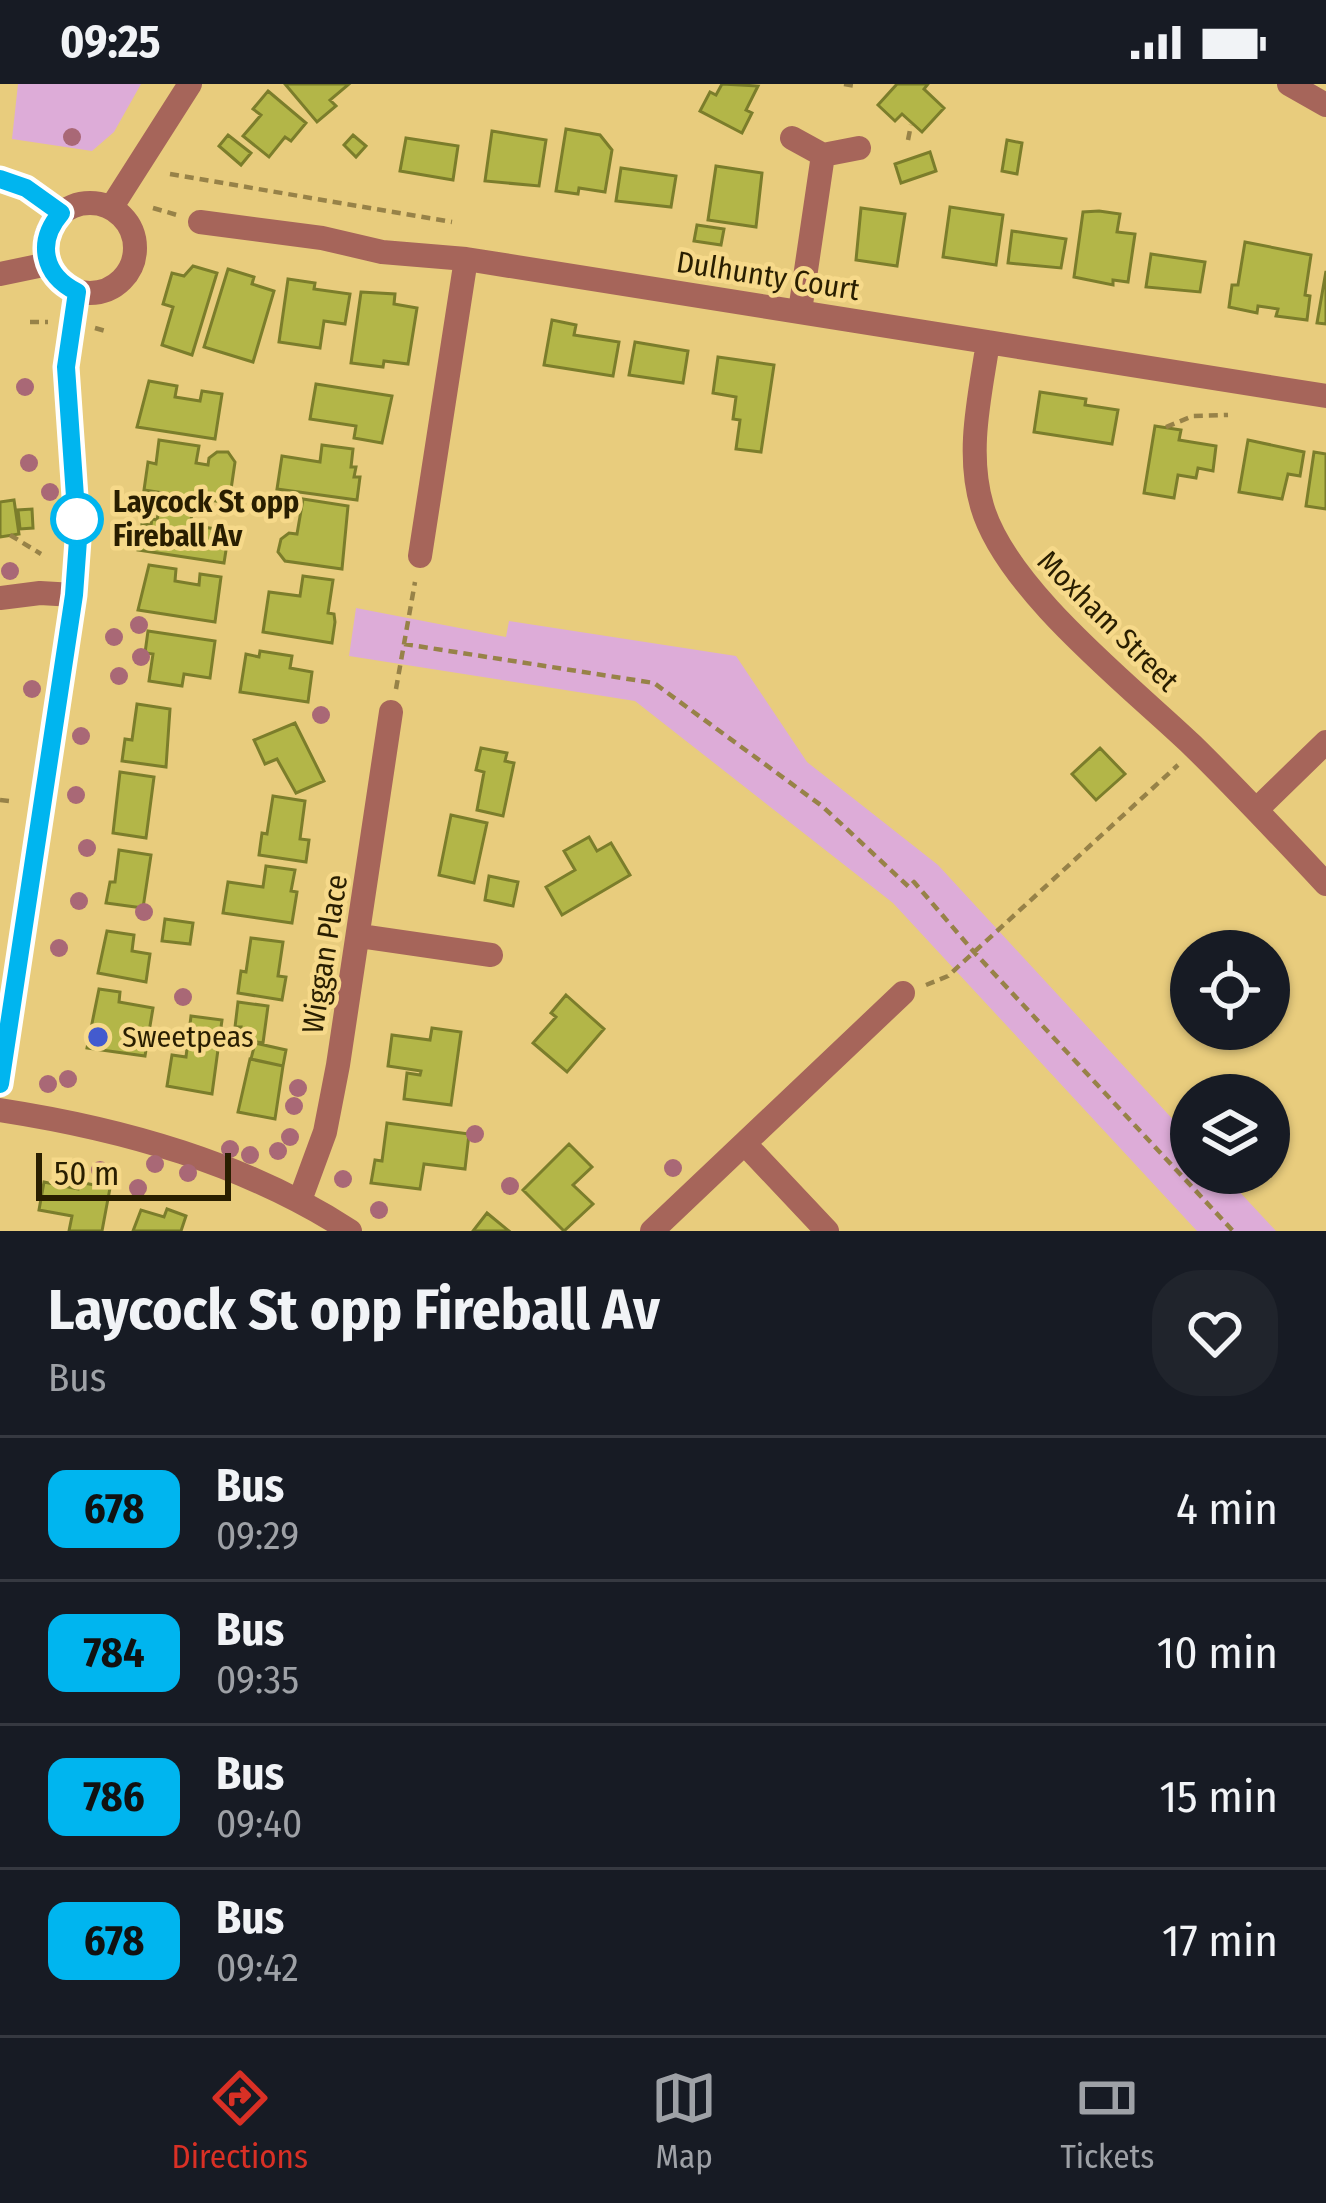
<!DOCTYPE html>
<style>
:root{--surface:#171b24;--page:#20242c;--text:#f1f3f6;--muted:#9ea1a6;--line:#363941;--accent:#d93025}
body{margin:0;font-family:"Fira Sans Condensed",sans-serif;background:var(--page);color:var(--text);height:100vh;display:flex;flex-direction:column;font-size:45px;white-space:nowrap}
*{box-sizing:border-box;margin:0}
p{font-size:39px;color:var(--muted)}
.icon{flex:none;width:66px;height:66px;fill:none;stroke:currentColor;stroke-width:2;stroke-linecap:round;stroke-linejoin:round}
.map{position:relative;height:1147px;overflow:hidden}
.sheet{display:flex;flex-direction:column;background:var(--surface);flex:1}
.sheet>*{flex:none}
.badge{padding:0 24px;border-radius:18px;font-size:42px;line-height:78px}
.controls{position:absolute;left:1170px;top:846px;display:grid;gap:24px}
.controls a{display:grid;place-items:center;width:120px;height:120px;border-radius:50%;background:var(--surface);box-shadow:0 3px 9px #0004;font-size:60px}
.scale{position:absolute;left:36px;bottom:30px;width:195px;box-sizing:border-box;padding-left:12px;border:6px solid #291e00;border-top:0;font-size:33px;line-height:42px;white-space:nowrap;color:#291e00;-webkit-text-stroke:9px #f6d98a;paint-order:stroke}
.map>.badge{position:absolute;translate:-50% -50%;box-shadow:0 0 0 6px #fff}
.round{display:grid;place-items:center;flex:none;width:126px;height:126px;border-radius:48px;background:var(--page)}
.head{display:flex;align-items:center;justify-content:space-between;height:204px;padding:0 48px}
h1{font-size:57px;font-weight:700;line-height:90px}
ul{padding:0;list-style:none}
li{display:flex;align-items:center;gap:36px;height:144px;padding:0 48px;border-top:3px solid var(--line)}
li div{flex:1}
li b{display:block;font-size:45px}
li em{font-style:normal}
li .badge{min-width:132px;font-weight:700;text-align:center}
.status{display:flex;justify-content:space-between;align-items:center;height:84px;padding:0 60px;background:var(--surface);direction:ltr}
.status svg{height:33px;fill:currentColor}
.menu{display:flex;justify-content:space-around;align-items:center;height:168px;border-top:3px solid var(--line);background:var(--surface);font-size:33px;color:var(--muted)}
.menu a{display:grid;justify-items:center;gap:6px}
.menu .on{color:var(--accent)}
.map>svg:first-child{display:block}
.green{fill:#ddacd8}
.building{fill:#b3b648;stroke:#7b7d2b;stroke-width:3}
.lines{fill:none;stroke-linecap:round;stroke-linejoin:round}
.path{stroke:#978248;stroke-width:4.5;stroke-dasharray:9 6;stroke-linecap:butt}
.minor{stroke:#a6655a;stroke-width:24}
.tertiary{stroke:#a6655a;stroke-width:24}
.tree{fill:#a96876}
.line-casing{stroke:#fff;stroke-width:27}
.line{stroke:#00b5ef;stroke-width:18}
.stop-dot{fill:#fff;stroke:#00b5ef;stroke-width:6}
.poi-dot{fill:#435bce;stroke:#f6d98a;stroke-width:4.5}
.labels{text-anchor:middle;stroke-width:9;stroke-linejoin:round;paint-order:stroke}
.street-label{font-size:30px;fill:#291e00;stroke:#f6d98a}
.stop-label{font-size:30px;font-weight:bold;fill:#291e00;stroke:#f6d98a;text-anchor:start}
.poi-label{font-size:30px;fill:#291e00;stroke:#f6d98a;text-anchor:start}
</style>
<div class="status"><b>09:25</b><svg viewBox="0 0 49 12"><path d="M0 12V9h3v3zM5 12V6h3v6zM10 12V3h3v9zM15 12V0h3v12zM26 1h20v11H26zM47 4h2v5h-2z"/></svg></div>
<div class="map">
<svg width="1326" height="1147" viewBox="0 0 1326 1147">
<rect width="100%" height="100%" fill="#e8cc7d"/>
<!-- green -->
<path class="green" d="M 18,0 L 141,0 L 114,48 L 92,67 L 12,55 Z
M 356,524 L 506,553 L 509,537 L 736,572 L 807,678 L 938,781 L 1191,1055 L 1191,1089 L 1222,1089 L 1276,1147 L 1197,1147 L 893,819 L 635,617 L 349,572 Z"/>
<!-- building -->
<path class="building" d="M 285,0 L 349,0 L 330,16 L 336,22 L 317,38 Z
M 722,0 L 758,2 L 746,26 L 752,29 L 742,49 L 700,27 L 710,8 L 716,11 Z
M 897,0 L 928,0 L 924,5 L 944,24 L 922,48 L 902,30 L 895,37 L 878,21 Z
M 268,7 L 306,39 L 291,57 L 285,53 L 269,73 L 243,52 L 261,31 L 253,25 Z
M 566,45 L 600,51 L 612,66 L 605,108 L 579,104 L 578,110 L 556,107 Z
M 492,47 L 546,56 L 539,102 L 485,97 Z
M 228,51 L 251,69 L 241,81 L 219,62 Z
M 353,51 L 366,62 L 356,73 L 344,61 Z
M 406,54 L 458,62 L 453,96 L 400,87 Z
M 1007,56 L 1022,59 L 1017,90 L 1002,87 Z
M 930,68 L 936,87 L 901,99 L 895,80 Z
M 716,82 L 762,89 L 756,143 L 708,136 Z
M 621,84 L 676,92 L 671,123 L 616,117 Z
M 950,123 L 1003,131 L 996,181 L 943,173 Z
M 861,124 L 905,130 L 897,182 L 856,176 Z
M 1099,127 L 1120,130 L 1117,148 L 1135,150 L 1128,198 L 1113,196 L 1113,201 L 1074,193 L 1083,128 Z
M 697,141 L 724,145 L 721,161 L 694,157 Z
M 1012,147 L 1066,155 L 1061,184 L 1008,179 Z
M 1245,158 L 1311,171 L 1305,211 L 1310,212 L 1307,236 L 1276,232 L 1278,225 L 1258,222 L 1257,229 L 1229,223 L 1232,201 L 1238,201 Z
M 1151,170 L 1205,178 L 1200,208 L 1146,203 Z
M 193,182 L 217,189 L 192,271 L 162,261 L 173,223 L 163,220 L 172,189 L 184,192 Z
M 228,185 L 254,193 L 252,200 L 274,207 L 253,278 L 204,263 Z
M 1326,187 L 1326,240 L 1317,239 Z
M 288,195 L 315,199 L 314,205 L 350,210 L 345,240 L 324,237 L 320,264 L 279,258 Z
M 361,208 L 395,210 L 394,220 L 417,224 L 408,280 L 384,277 L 383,283 L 351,279 Z
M 552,236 L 576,241 L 574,251 L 619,258 L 613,292 L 544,281 Z
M 635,258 L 688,267 L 683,299 L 629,291 Z
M 718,273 L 774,281 L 761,368 L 736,365 L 740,336 L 733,335 L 736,313 L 713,309 Z
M 149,297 L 177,302 L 175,313 L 200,317 L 202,307 L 222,310 L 215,355 L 137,343 Z
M 316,300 L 392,312 L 382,359 L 354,354 L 356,342 L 310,335 Z
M 1040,308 L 1086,315 L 1085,321 L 1118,326 L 1112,360 L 1034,348 Z
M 1155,342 L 1181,346 L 1179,356 L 1216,362 L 1213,387 L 1198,384 L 1196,394 L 1178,391 L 1174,414 L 1144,409 Z
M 159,356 L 199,362 L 196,379 L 208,381 L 209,374 L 217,368 L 228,368 L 235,378 L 229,419 L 144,406 L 148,378 L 156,380 Z
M 1248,356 L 1304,368 L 1300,392 L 1288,390 L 1282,415 L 1239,408 Z
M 322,361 L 353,365 L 351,383 L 356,383 L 354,393 L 360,393 L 357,416 L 277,405 L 282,372 L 320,378 Z
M 1314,368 L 1326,370 L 1326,425 L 1306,422 Z
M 303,415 L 348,422 L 342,485 L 285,477 L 278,468 L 281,455 L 289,449 L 297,450 Z
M 14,416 L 19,450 L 0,453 L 0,418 Z
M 32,425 L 33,444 L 20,445 L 18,426 Z
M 159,425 L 192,430 L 190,441 L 229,447 L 224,479 L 138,466 L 142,440 L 151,441 L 152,435 L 157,436 Z
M 149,481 L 176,485 L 175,497 L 199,501 L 200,490 L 221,493 L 215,538 L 138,526 Z
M 303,492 L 333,496 L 328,529 L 334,530 L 335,538 L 332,559 L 263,548 L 269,508 L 300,512 Z
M 148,547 L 215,557 L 210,594 L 184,590 L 182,602 L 149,597 L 153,570 L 145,569 Z
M 260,567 L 292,572 L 290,584 L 312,588 L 308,618 L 240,608 L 246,570 L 259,573 Z
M 137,620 L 170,625 L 166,683 L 122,677 L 125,655 L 132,656 Z
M 295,639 L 324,697 L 296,709 L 277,675 L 265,680 L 254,656 Z
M 481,664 L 507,669 L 505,677 L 514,679 L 503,732 L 477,726 L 484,688 L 476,686 Z
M 1100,664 L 1125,690 L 1096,716 L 1072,690 Z
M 120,688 L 154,693 L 146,754 L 113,749 Z
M 273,712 L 305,717 L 300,755 L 309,756 L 306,778 L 259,771 L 262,749 L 267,750 Z
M 451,731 L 487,739 L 474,799 L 439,791 Z
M 589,753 L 597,767 L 611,759 L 630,791 L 562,831 L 546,803 L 575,786 L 564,767 Z
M 119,766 L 151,771 L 143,824 L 106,819 L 110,798 L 115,798 Z
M 266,782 L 295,786 L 291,807 L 297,808 L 292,839 L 223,829 L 228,798 L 263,803 Z
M 489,792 L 518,798 L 513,822 L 485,816 Z
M 165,835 L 193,839 L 190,860 L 162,857 Z
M 107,847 L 134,851 L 132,867 L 150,870 L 146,898 L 98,889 Z
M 251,854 L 283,858 L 278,892 L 286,893 L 282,916 L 238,909 L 241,887 L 246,888 Z
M 99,905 L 120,908 L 119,918 L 153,924 L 145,972 L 87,964 Z
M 566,911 L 604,945 L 567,988 L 533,959 L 556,933 L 551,929 Z
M 238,918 L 268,922 L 263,959 L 239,955 L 241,943 L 235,943 Z
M 191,932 L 222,936 L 212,1010 L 167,1002 L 172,971 L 186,973 Z
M 432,944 L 461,948 L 451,1021 L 404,1015 L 407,989 L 420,991 L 421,987 L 388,982 L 392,951 L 430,956 Z
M 255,959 L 286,966 L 283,982 L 251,975 Z
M 250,975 L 283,982 L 275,1035 L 238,1028 Z
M 387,1039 L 469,1050 L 465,1085 L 424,1080 L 420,1105 L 371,1099 L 375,1076 L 382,1077 Z
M 569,1060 L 592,1083 L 573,1101 L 593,1120 L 564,1147 L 523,1106 Z
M 44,1098 L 78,1105 L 79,1098 L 110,1104 L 102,1147 L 69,1147 L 72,1132 L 39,1126 Z
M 167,1125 L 186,1132 L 181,1147 L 133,1147 L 141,1126 L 164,1133 Z
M 487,1129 L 509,1147 L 473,1147 Z"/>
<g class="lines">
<!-- path -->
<path class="path" d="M 844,0 L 856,2
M 908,56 L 911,41
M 170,90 L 452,138
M 153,124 L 177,131
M 30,238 L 48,238
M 95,244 L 109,248
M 1166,343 L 1193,332 L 1228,331
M 10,451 L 41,470
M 404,560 L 654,599 L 822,722 L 909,803 L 914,798 L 974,868 L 1233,1147
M 396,605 L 415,498
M 0,716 L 9,717
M 926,901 L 948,892 L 1178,681"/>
<!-- minor -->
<path class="minor" d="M 792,54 L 823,71 L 859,64
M 0,95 L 26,104 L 61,129
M 200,138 L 322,154 L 382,168 L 466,175 L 1326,312
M 0,190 L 48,180
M 800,227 L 823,71
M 988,258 C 980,312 966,368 982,422 C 1006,505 1128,600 1192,661 C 1238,706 1282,753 1326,800
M 420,472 L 466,175
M 0,514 L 40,509 L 74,511
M 1256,726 L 1326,658
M 360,852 L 491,871
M 0,1026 C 123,1045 245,1079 350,1147
M 745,1060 L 827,1147
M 300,1116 L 325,1048 L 338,981 L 391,628
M 652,1147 L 903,909"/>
<!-- tertiary -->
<path class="tertiary" d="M 1289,0 L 1326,21
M45 164a45 45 0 1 1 90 0a45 45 0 1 1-90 0Z
M 111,124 L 190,0
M 0,1001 L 74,511 L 78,456 L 66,283 L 77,207"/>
</g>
<!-- trees -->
<g class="tree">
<circle cx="72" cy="53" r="9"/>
<circle cx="25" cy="303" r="9"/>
<circle cx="29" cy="379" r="9"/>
<circle cx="50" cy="408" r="9"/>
<circle cx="10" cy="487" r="9"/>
<circle cx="139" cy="541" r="9"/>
<circle cx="114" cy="553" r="9"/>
<circle cx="141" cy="573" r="9"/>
<circle cx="119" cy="592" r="9"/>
<circle cx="32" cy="605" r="9"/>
<circle cx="321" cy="631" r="9"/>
<circle cx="81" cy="652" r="9"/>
<circle cx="76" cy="711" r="9"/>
<circle cx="87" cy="764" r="9"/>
<circle cx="79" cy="817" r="9"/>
<circle cx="144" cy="828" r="9"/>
<circle cx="59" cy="864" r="9"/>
<circle cx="183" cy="913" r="9"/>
<circle cx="68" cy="995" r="9"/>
<circle cx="48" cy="1000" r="9"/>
<circle cx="298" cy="1004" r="9"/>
<circle cx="294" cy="1022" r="9"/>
<circle cx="475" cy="1050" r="9"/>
<circle cx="290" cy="1053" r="9"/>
<circle cx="230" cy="1065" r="9"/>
<circle cx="278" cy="1067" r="9"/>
<circle cx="250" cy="1071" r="9"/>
<circle cx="155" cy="1080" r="9"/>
<circle cx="673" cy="1084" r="9"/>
<circle cx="100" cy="1086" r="9"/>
<circle cx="188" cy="1089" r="9"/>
<circle cx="343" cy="1095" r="9"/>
<circle cx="510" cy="1102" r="9"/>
<circle cx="138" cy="1104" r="9"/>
<circle cx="379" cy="1126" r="9"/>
</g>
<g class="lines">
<!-- line casing -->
<g class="line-casing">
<path id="line" d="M 0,95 L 26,104 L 61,129 C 36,158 43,191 77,208 L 66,283 L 78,456 L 74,511 L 0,1000"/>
</g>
<!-- line -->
<use href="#line" class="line"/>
</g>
<!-- markers -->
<circle class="stop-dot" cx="77" cy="435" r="24"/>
<circle class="poi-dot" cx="98" cy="953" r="12"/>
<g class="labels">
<!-- street labels -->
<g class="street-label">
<text transform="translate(768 192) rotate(9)" y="10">Dulhunty Court</text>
<text transform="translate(1108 537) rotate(45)" y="10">Moxham Street</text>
<text transform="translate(325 870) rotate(-81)" y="10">Wiggan Place</text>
</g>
<!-- stop labels -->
<g class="stop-label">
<text x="113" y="428">Laycock St opp<tspan x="113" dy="34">Fireball Av</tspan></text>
</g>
<!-- poi labels -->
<g class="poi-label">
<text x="122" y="963">Sweetpeas</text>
</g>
</g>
</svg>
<div class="controls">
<a><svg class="icon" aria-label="locate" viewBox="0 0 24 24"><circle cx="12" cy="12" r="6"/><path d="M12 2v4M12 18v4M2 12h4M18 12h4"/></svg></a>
<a><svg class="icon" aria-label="layers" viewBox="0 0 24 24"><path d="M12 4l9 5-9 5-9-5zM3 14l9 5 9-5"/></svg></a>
</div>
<div class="scale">50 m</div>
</div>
<section class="sheet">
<div class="head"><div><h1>Laycock St opp Fireball Av</h1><p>Bus</p></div><a class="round"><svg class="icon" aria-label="heart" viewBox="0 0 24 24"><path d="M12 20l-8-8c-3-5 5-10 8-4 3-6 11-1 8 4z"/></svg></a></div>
<ul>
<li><span class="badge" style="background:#00b5ef;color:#111">678</span><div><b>Bus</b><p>09:29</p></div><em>4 min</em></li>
<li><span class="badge" style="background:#00b5ef;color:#111">784</span><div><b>Bus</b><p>09:35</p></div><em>10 min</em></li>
<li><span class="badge" style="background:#00b5ef;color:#111">786</span><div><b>Bus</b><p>09:40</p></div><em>15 min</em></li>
<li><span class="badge" style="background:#00b5ef;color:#111">678</span><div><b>Bus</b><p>09:42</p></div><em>17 min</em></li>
</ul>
</section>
<nav class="menu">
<a class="on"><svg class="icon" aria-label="directions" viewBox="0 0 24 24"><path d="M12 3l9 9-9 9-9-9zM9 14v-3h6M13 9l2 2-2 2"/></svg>Directions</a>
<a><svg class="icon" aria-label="map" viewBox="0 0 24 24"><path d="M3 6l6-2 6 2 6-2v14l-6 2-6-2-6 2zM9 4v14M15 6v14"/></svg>Map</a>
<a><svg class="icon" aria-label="tickets" viewBox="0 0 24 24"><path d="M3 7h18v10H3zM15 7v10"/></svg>Tickets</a>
</nav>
